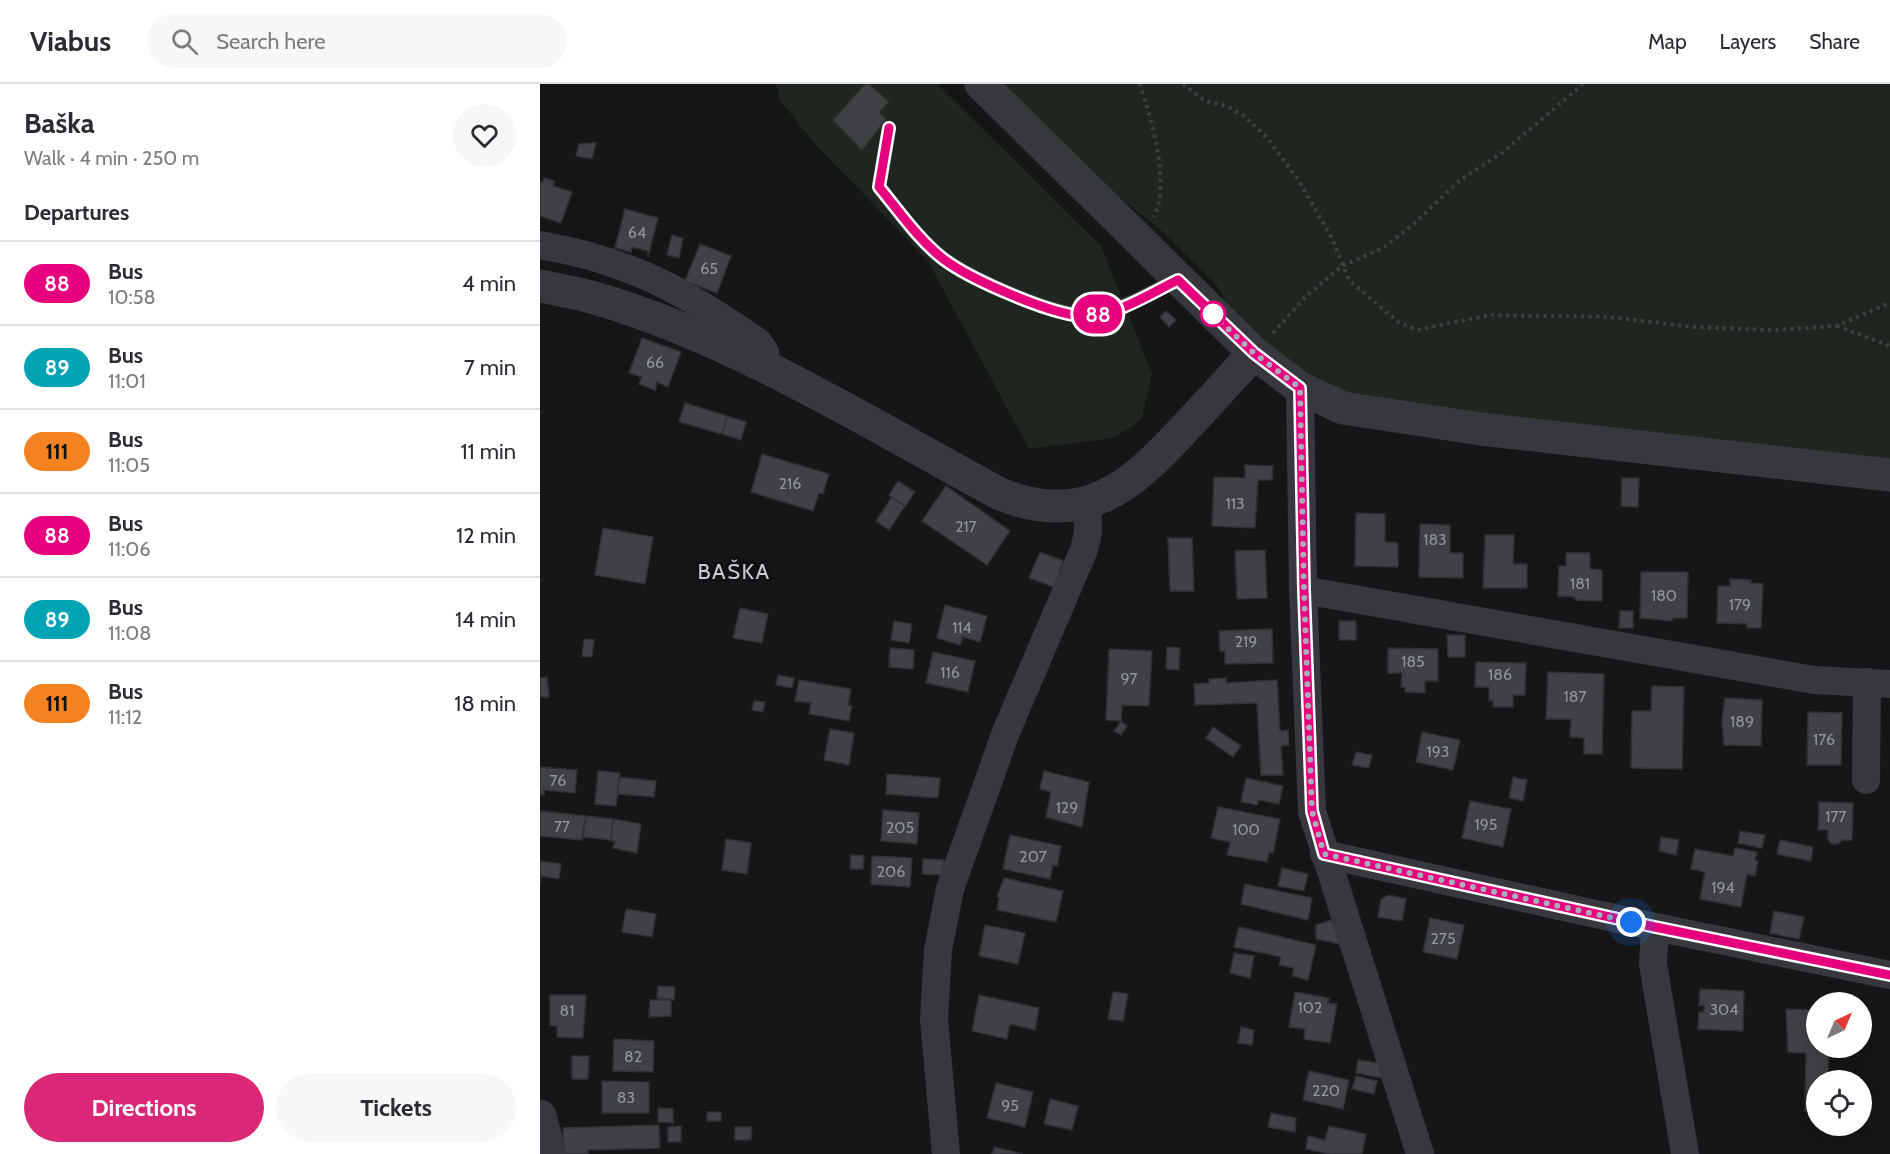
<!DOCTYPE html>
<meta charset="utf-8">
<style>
:root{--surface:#fff;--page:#f7f7f7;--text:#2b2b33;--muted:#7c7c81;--line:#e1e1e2;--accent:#db2777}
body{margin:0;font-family:Cabin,sans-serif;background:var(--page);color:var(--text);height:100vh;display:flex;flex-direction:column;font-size:22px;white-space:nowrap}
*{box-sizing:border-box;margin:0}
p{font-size:20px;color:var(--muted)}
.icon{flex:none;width:33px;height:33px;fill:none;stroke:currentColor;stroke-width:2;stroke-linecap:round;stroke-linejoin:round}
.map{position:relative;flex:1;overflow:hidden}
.sheet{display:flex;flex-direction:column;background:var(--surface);width:540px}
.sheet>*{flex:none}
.badge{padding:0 12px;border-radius:20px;font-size:21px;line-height:39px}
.needle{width:39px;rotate:44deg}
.tools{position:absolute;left:1266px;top:908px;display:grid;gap:12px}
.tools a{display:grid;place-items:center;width:66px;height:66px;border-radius:50%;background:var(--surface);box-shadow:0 3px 15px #0003;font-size:30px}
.you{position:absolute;width:30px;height:30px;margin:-15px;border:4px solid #fff;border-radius:50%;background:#1a73e8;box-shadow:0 0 0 9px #1a73e833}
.map>.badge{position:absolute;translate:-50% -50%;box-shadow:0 0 0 3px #fff}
h2{padding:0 24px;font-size:22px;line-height:54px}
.round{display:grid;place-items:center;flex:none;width:63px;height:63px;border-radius:32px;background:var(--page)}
.headline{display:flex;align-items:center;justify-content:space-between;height:102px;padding:0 24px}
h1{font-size:28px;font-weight:700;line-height:45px}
.primary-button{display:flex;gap:12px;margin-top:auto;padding:12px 24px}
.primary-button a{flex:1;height:69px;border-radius:36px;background:var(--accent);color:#fff;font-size:24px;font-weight:700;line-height:69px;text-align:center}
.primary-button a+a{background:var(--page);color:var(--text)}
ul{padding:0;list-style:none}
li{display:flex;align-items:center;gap:18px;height:84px;padding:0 24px;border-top:2px solid var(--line)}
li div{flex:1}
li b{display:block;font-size:22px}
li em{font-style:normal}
li .badge{min-width:66px;font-weight:700;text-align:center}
header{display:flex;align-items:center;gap:36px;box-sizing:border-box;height:84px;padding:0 30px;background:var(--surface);border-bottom:2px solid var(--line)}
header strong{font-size:28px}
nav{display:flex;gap:33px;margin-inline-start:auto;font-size:21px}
.search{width:420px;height:54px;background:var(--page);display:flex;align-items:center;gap:15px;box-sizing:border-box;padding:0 21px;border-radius:33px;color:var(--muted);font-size:22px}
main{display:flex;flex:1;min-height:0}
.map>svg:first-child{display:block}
.green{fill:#1e261f}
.building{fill:#404145;stroke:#303034;stroke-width:1.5}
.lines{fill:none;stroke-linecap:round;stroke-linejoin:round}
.path{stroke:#3d3f44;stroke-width:4;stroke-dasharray:3 4.5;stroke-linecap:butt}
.service{stroke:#37383d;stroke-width:15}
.minor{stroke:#37383d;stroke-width:28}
.tertiary{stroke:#37383d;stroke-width:33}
.line-casing{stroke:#fff;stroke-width:14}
.line{stroke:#e6007e;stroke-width:9}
.walk{stroke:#a8adb8;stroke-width:6;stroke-dasharray:0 10.8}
.stop-dot{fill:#fff;stroke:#e6007e;stroke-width:3}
.labels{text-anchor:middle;stroke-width:6;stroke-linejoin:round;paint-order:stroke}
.number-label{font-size:16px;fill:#8e929b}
.quarter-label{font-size:22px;letter-spacing:1.5px;fill:#c9ccd4;stroke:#111113}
</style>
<header>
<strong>Viabus</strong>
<div class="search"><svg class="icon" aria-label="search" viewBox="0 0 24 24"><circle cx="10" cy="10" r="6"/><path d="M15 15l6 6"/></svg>Search here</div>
<nav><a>Map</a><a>Layers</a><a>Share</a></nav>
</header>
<main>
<section class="sheet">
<div class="headline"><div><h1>Baška</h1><p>Walk · 4 min · 250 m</p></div><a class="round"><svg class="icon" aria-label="heart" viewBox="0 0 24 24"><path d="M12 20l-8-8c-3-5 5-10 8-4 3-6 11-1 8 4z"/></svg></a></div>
<h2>Departures</h2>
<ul>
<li><span class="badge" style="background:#e6007e;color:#fff">88</span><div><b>Bus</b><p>10:58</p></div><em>4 min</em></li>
<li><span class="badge" style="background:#00a3b4;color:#fff">89</span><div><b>Bus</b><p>11:01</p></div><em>7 min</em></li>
<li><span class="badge" style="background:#f58220;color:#111">111</span><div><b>Bus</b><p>11:05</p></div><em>11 min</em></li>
<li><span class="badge" style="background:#e6007e;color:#fff">88</span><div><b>Bus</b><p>11:06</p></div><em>12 min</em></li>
<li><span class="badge" style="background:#00a3b4;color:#fff">89</span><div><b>Bus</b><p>11:08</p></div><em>14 min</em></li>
<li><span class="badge" style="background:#f58220;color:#111">111</span><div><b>Bus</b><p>11:12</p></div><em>18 min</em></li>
</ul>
<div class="primary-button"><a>Directions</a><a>Tickets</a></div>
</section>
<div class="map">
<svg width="1350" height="1070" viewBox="0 0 1350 1070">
<rect width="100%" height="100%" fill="#161618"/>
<!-- green -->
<path class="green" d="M 236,0 L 397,0 L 561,162 L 612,290 L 602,333 L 593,342 L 572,354 L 489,365 L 388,177 L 274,59 L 240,16 Z
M 441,0 L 1350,0 L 1350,391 L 803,324 L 714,269 L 676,200 L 622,147 L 459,17 Z"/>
<!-- building -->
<path class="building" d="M 325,0 L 329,0 L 349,18 L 339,28 L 346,35 L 322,66 L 293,36 Z
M 53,59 L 56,59 L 52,75 L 36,72 L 39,60 Z
M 4,94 L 14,97 L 13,102 L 32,108 L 21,139 L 0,132 L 0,98 L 3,98 Z
M 85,125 L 118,134 L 108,173 L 108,167 L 92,163 L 91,168 L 75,164 Z
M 132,151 L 143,154 L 139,174 L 127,171 Z
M 160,160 L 191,172 L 177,209 L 145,197 Z
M 626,227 L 636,236 L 629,243 L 620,233 Z
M 102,254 L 141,268 L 128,303 L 117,298 L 115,306 L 99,300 L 102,293 L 89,289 Z
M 145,319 L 187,332 L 182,350 L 139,338 Z
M 187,332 L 206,338 L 201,356 L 182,350 Z
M 222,370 L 289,390 L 283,410 L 279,409 L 273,427 L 211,408 Z
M 705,381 L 733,382 L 732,396 L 718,396 L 715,444 L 672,442 L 674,393 L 705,394 Z
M 1082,394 L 1099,394 L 1098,423 L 1081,422 Z
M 358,397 L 375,408 L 365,422 L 349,411 Z
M 406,402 L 470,447 L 447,481 L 382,437 Z
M 352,413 L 365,422 L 349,446 L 336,437 Z
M 816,429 L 845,430 L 845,458 L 858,459 L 858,483 L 815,482 Z
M 880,440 L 910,441 L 910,469 L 923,469 L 923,494 L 879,493 Z
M 63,444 L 113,453 L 105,500 L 55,491 Z
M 945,451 L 974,451 L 973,480 L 987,480 L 987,504 L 943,504 Z
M 628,454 L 652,454 L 654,507 L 630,507 Z
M 725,466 L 727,514 L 697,515 L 695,467 Z
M 500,468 L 523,477 L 514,503 L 489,494 Z
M 1026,469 L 1050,469 L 1050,485 L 1062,486 L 1062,517 L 1035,516 L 1035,513 L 1018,512 L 1019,482 L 1026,482 Z
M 1101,488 L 1148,488 L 1147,534 L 1132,534 L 1132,537 L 1100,534 Z
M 1190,495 L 1211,496 L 1211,499 L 1223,500 L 1221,544 L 1207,544 L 1207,540 L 1177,539 L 1178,502 L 1190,502 Z
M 405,521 L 447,532 L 440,558 L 423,553 L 420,561 L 397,554 Z
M 200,524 L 228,530 L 222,559 L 193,554 Z
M 1080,527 L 1093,527 L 1093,544 L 1079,544 Z
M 354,537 L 372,540 L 369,559 L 351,556 Z
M 799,537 L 816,537 L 816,556 L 799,556 Z
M 732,545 L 733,579 L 685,580 L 685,567 L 680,567 L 679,547 Z
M 907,551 L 925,551 L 925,573 L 908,573 Z
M 44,555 L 54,556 L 52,573 L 42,572 Z
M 627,563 L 640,564 L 639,586 L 626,585 Z
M 350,564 L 374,566 L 373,585 L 349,583 Z
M 848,564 L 898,565 L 898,597 L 885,597 L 885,609 L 865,608 L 865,603 L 861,603 L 862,589 L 848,589 Z
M 569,565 L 612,567 L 609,622 L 582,621 L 581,637 L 566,636 Z
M 393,568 L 435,577 L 428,608 L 386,599 Z
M 936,578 L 986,579 L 985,611 L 973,611 L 973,623 L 953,623 L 953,617 L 949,617 L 949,603 L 935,603 Z
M 1008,588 L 1064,590 L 1062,670 L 1044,670 L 1044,654 L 1030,653 L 1031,635 L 1006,635 Z
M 238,591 L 254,594 L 252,604 L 236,601 Z
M 7,593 L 9,613 L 0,613 L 0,594 Z
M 686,594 L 686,599 L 737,596 L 740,647 L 748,646 L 749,661 L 741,662 L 743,691 L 721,691 L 717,619 L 655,621 L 654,600 L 669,599 L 669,595 Z
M 259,596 L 311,605 L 308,621 L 312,622 L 309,637 L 269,630 L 271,619 L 255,617 Z
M 1112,602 L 1144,603 L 1142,685 L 1091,684 L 1092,627 L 1111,627 Z
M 1185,614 L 1222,616 L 1221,662 L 1184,661 L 1182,636 Z
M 214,617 L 225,618 L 223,628 L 212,626 Z
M 1268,628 L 1302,629 L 1301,681 L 1267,681 Z
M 581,637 L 587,642 L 581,651 L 574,647 Z
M 673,643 L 701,662 L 693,673 L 666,654 Z
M 290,645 L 314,649 L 309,681 L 284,676 Z
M 882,648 L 920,656 L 913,686 L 876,678 Z
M 816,668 L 832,671 L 829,684 L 812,681 Z
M 0,683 L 37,686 L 35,709 L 4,706 L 4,711 L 0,710 Z
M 58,687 L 80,689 L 76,722 L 55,720 Z
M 504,687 L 549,698 L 542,743 L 506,733 L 511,708 L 500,705 Z
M 347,690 L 400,694 L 398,714 L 346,710 Z
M 79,693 L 116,697 L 114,713 L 78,710 Z
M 973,693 L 987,696 L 983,717 L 969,714 Z
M 706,694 L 743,702 L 739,720 L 719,716 L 717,721 L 701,718 Z
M 930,717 L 971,725 L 963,763 L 922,754 Z
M 1279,718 L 1313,719 L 1312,756 L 1302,756 L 1298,760 L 1292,760 L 1288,756 L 1288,746 L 1278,746 Z
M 678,723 L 740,735 L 733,769 L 729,768 L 727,778 L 687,771 L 690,758 L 671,754 Z
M 343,726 L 379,729 L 377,760 L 341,757 Z
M 0,727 L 46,732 L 42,756 L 0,752 Z
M 46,732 L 73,735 L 71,756 L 42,753 Z
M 73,735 L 101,740 L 97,769 L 73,764 L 75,757 L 71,757 Z
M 1200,747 L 1225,751 L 1222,764 L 1198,759 Z
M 470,751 L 521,762 L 517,782 L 513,781 L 510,795 L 463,785 Z
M 1121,753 L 1139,756 L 1136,771 L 1119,767 Z
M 186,755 L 211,759 L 207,790 L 182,786 Z
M 1240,756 L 1273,763 L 1271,777 L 1237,770 Z
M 1195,764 L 1217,768 L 1215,776 L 1218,777 L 1215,792 L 1207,790 L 1201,823 L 1160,815 L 1165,788 L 1151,785 L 1155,765 L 1193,772 Z
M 311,771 L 324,772 L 323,785 L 310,785 Z
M 332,772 L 372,774 L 370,803 L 331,800 Z
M 383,775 L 404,776 L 403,791 L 382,790 Z
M 0,777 L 21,780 L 19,795 L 1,792 L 0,802 Z
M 742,784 L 768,790 L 764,807 L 738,802 Z
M 464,794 L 523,807 L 516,838 L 457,826 L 459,814 L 457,813 Z
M 705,800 L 772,814 L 768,836 L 701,820 Z
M 849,811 L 866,815 L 862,837 L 838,833 L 841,815 Z
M 86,825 L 116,830 L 112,853 L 82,848 Z
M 1234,827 L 1264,833 L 1259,855 L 1230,849 Z
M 890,834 L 924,841 L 917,875 L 883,868 Z
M 792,836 L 800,860 L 776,855 L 776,841 Z
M 445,841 L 485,849 L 478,880 L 439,872 Z
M 699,843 L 776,861 L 768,896 L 752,892 L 754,884 L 739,881 L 741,873 L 694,863 Z
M 694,869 L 714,872 L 710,894 L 690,889 Z
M 118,902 L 135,903 L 134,916 L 117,914 Z
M 1160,905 L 1204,907 L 1203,947 L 1158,945 L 1159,928 L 1164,928 L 1164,921 L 1159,922 Z
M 573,908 L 588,910 L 583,937 L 568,935 Z
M 755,908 L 789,914 L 788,919 L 797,920 L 790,959 L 764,955 L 765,945 L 749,943 Z
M 10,911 L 46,911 L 43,954 L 17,953 L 17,942 L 10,941 Z
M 439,911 L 499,924 L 495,946 L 470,940 L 467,955 L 432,947 Z
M 110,916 L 131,916 L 131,932 L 109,933 Z
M 1246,925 L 1276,926 L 1276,963 L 1289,963 L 1288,996 L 1276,996 L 1276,1028 L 1265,1027 L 1266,969 L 1248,968 Z
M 701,943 L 714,946 L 712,961 L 698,959 Z
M 74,955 L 114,957 L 113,988 L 73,987 Z
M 32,972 L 49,972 L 48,995 L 32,995 Z
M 818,976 L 839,979 L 843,994 L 816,989 Z
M 769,987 L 809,996 L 803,1025 L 763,1016 Z
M 816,992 L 837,997 L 834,1010 L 812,1005 Z
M 62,997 L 109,998 L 109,1029 L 62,1029 Z
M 456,999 L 493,1008 L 485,1043 L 447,1034 Z
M 510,1015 L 538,1022 L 532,1046 L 504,1040 Z
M 118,1024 L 133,1025 L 133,1039 L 118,1038 Z
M 167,1028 L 181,1028 L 181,1037 L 167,1037 Z
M 731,1029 L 756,1034 L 755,1048 L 728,1043 Z
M 119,1041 L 120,1064 L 48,1066 L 48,1070 L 24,1070 L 23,1044 Z
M 141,1042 L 141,1058 L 128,1058 L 128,1043 Z
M 789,1042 L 826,1050 L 822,1070 L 789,1070 L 766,1065 L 768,1052 L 785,1056 Z
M 195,1043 L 212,1043 L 211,1056 L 195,1056 Z
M 454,1063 L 483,1070 L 452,1070 Z"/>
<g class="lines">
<!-- path -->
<path class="path" d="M 600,0 C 611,36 631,98 614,133
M 643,0 L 665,17 L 687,22 L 704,32 L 728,55 L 757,94 L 791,152 L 809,196 L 858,238 L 877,246 L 950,231 L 1069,233 L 1153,243 L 1235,246 L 1296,242 L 1350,219
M 1297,242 L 1350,262
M 733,249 L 766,212 L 802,182 L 843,164 L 875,139 L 920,96 L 962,69 L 1043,0"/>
<!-- service -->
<path class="service" d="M 349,44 L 339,103 C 358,126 378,155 402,174 C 428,194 523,237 554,231 C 583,226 611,208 638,196"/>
<!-- minor -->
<path class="minor" d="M 0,161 C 88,176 145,207 218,258 L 225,268 L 225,284
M 760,304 L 763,506 L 772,727 L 880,1070
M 763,506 L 1274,596 L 1350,600
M 1326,696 L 1327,598
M 784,770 L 1115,843 L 1350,891
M 1115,843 L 1113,880 L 1145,1070
M 406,1070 L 394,935 L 398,866 L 410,805 L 466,648 L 543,468 C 549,450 550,438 545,419"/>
<!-- tertiary -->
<path class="tertiary" d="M 441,0 L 714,269 L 760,304 L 803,324 L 941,345 L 1350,391
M 0,202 C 19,206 39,209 58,215 C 195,255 334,342 460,410 C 545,444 591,403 646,343 C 669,319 691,294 714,269
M 0,1032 L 10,1070"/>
</g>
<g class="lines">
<!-- line casing -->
<g class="line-casing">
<path id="line" d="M 349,44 L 339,103 C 358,126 378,155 402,174 C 429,195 517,234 549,232 C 579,230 611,209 638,196 L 714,269 L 760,304 L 764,506 L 772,727 L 784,770 L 1115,843 L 1350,891"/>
</g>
<!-- line -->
<use href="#line" class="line"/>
<!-- walk -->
<path class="walk" d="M 673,230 L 665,223 L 714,269 L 760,304 L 764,506 L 772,727 L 784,770 L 1091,838"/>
</g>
<!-- markers -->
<circle class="stop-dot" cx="673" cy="230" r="12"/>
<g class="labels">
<!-- number labels -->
<g class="number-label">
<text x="97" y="154">64</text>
<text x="169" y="190">65</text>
<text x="115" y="284">66</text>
<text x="250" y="405">216</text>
<text x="695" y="425">113</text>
<text x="426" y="448">217</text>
<text x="895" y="461">183</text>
<text x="1040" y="505">181</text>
<text x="1124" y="517">180</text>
<text x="1200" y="526">179</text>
<text x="422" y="549">114</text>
<text x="706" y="563">219</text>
<text x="873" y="583">185</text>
<text x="410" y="594">116</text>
<text x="960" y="596">186</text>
<text x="589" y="600">97</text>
<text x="1035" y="618">187</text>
<text x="1202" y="643">189</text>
<text x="1284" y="661">176</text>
<text x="898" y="673">193</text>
<text x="18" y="702">76</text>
<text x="527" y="729">129</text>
<text x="1296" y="738">177</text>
<text x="946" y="746">195</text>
<text x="22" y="748">77</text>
<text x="360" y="749">205</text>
<text x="706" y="751">100</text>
<text x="493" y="778">207</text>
<text x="351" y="793">206</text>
<text x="1183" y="809">194</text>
<text x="903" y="860">275</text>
<text x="770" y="929">102</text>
<text x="1184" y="931">304</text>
<text x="27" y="932">81</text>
<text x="93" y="978">82</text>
<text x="786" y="1012">220</text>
<text x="86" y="1019">83</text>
<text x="470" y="1027">95</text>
</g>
<!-- quarter labels -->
<g class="quarter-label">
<text x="194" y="495">BAŠKA</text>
</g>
</g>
</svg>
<div class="tools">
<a><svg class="needle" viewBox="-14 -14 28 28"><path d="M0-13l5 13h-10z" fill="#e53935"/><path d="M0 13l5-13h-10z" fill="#7c7c81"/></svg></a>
<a><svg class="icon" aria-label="locate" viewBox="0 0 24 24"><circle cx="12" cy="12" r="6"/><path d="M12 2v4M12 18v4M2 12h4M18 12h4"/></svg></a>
</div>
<div class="you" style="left:1091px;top:838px"></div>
<b class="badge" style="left:558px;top:230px;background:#e6007e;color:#fff">88</b>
</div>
</main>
